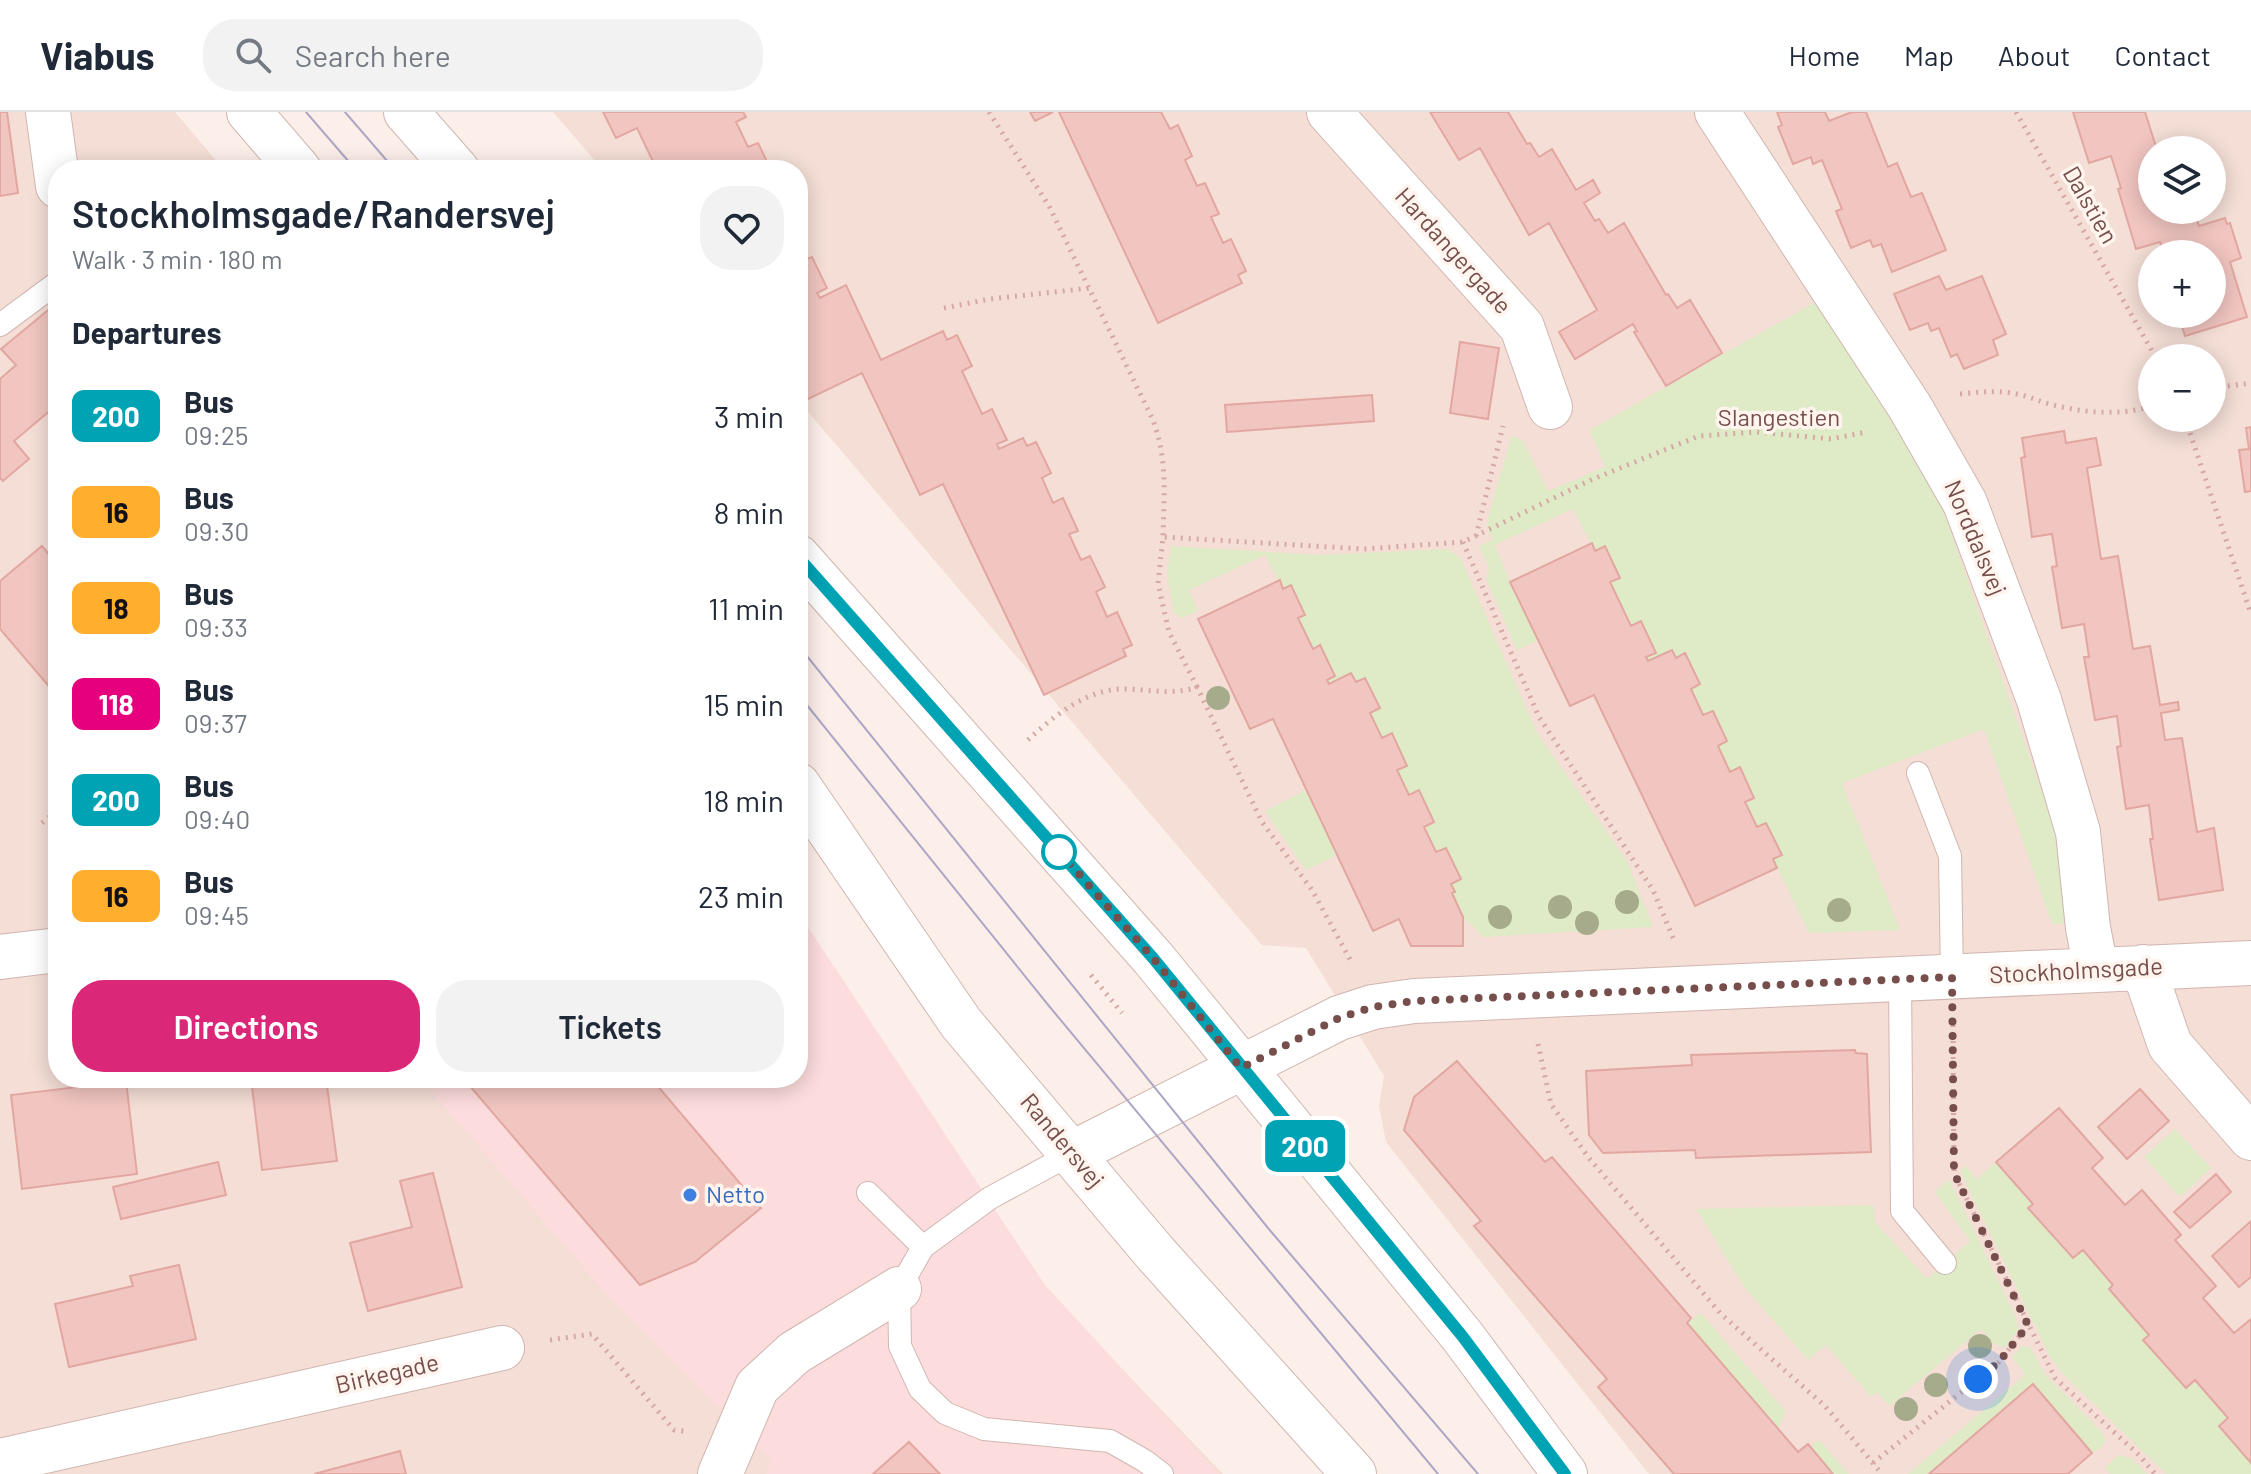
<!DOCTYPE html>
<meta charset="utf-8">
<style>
:root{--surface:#fff;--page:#f2f2f3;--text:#1f2937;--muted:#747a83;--line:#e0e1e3;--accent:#db2777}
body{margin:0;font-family:Barlow,sans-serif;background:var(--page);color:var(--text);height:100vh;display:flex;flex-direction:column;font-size:30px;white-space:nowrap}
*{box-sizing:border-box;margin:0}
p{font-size:26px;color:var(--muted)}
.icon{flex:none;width:44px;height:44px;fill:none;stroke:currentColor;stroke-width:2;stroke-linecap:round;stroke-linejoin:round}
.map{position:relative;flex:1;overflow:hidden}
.panel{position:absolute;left:48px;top:48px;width:760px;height:928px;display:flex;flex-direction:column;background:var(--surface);border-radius:32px;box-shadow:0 4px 20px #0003}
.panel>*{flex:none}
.badge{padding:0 16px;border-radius:12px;font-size:28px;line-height:52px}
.tools{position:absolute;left:2138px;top:24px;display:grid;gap:16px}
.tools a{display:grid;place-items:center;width:88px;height:88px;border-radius:50%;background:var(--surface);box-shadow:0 4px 20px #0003;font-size:40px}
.you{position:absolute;width:40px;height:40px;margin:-20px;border:6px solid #fff;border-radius:50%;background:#1a73e8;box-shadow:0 0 0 12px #1a73e833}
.map>.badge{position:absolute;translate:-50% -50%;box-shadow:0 0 0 4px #fff}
h2{padding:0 24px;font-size:30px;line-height:72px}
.round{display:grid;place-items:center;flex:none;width:84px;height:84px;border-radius:32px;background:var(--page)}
.overview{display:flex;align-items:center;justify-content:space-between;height:136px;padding:0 24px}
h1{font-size:38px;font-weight:600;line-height:60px}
.primary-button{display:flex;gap:16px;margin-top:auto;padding:16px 24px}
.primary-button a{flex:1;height:92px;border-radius:32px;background:var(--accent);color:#fff;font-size:32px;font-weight:600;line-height:92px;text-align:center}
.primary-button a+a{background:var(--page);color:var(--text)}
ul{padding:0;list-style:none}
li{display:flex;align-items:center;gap:24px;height:96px;padding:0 24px}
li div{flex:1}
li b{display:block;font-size:30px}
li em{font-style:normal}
li .badge{min-width:88px;font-weight:700;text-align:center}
header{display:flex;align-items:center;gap:48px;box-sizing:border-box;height:112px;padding:0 40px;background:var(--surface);border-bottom:2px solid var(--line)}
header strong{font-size:38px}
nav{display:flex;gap:44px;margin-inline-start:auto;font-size:28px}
.search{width:560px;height:72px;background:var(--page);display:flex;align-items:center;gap:20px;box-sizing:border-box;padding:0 28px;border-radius:32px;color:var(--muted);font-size:30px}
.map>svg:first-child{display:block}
.residential{fill:#f4ded6;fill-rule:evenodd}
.commercial{fill:#fcdcdc}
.green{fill:#dfeac6}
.building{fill:#f1c5c0;stroke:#e3a7a1;stroke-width:2}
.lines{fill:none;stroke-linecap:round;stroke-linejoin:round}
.service-casing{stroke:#d0b6b0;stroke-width:24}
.minor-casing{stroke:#d0b6b0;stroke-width:46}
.tertiary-casing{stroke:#d0b6b0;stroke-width:46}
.path{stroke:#d6a8a3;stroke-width:5;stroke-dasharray:2 6;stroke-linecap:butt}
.service{stroke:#fff;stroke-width:22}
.minor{stroke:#fff;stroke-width:44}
.tertiary{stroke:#fff;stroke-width:44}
.tram{stroke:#aea6c6;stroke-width:2}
.tree{fill:#a6ab8c}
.line-casing{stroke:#fff;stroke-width:18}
.line{stroke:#00a3b4;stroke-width:12}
.walk{stroke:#764f4c;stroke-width:8;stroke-dasharray:0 14.4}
.stop-dot{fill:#fff;stroke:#00a3b4;stroke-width:4}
.shop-dot{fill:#3f7fe0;stroke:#fff4ee;stroke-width:3}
.labels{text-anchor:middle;stroke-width:7;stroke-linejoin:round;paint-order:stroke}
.street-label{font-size:24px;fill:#764f4c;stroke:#fff4ee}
.shop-label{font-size:24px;fill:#366cbe;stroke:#fff4ee;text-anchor:start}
</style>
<header>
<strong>Viabus</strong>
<div class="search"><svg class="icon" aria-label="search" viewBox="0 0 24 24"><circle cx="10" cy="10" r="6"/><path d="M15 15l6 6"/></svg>Search here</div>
<nav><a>Home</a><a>Map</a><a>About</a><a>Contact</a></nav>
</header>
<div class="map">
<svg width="2251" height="1362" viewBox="0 0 2251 1362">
<rect width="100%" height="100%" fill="#fceee8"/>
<!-- residential -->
<path class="residential" d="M 0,0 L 175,0 L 224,58 L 58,58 L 58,966 L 798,966 L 1042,1174 L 1223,1362 L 0,1362 Z
M 553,0 L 2251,0 L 2251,1362 L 1649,1362 L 1386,1030 L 1379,994 L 1384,964 L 1306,836 L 1262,833 L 798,288 L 798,58 L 603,58 ZM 2152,38 L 2212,38 L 2212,98 L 2152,98 ZM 2152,142 L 2212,142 L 2212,202 L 2152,202 ZM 2152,246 L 2212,246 L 2212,306 L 2152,306 Z"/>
<!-- commercial -->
<path class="commercial" d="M 798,800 L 1045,1173 L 1219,1362 L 766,1362 L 771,1349 L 602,1177 L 420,966 L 798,966 Z"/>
<!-- green -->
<path class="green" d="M 1817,189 L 1936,378 L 2051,706 L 2059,747 L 2067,812 L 2052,812 L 1984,617 L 1842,671 L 1900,818 L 1809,821 L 1773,747 L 1782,743 L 1767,711 L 1757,715 L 1745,690 L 1754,685 L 1740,656 L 1730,660 L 1718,634 L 1727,629 L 1713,599 L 1703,603 L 1691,577 L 1700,572 L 1685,541 L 1676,546 L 1671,538 L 1648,549 L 1646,545 L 1655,541 L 1641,509 L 1631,514 L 1610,470 L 1620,466 L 1605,435 L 1595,439 L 1573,397 L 1495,433 L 1510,470 L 1538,528 L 1517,538 L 1486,467 L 1489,456 L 1479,434 L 1492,428 L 1486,413 L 1512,323 L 1523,329 L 1548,379 L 1605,355 L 1590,318 Z
M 1171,434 L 1320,443 L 1447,437 L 1460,445 L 1537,621 L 1627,749 L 1653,815 L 1483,825 L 1463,805 L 1452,781 L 1455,780 L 1451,772 L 1461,767 L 1446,736 L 1436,740 L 1424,715 L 1433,710 L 1409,683 L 1397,658 L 1407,653 L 1392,622 L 1382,626 L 1370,601 L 1380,596 L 1366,566 L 1356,570 L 1351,561 L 1329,572 L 1327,568 L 1335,563 L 1321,534 L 1313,537 L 1298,506 L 1305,502 L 1292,473 L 1283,477 L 1265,443 L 1189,478 L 1198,499 L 1182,506 L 1174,501 L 1167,462 Z
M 1306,678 L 1337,743 L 1306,758 L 1265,699 Z
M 2175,1017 L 2211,1056 L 2180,1085 L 2144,1045 Z
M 1996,1050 L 2033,1092 L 2028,1096 L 2072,1146 L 2083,1138 L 2113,1173 L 2109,1178 L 2149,1223 L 2144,1228 L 2186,1276 L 2195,1268 L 2228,1306 L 2219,1315 L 2251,1351 L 2251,1362 L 2166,1362 L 2062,1261 L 2050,1245 L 1960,1059 L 1966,1054 L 1977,1067 Z
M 1949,1067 L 2017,1208 L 2018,1218 L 2004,1236 L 1993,1231 L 1981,1217 L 1889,1294 L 1877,1280 L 1871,1285 L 1826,1233 L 1808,1248 L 1744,1175 L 1696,1097 L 1873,1093 L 1875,1110 L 1927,1167 L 1970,1129 L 1935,1080 Z
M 1701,1201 L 1786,1300 L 1778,1317 L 1687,1211 Z
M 2022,1234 L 2031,1236 L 2044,1261 L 2102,1320 L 2106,1328 L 2101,1336 L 2092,1341 L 2033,1272 L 1929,1362 L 1908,1362 L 2025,1263 L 2012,1245 Z
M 1819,1328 L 1849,1362 L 1833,1362 L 1810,1335 Z
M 2118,1343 L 2131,1346 L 2147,1362 L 2110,1362 L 2105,1356 Z"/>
<!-- building -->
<path class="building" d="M 0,0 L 7,0 L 18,81 L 0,84 Z
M 603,0 L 743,0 L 746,5 L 736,10 L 748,35 L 758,31 L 771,58 L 657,58 L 637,16 L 616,26 Z
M 1030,0 L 1053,0 L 1035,9 Z
M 1059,0 L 1161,0 L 1170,17 L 1178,13 L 1192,44 L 1185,48 L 1197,74 L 1205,71 L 1219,102 L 1211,105 L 1223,131 L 1231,127 L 1246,159 L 1238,163 L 1242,171 L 1158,211 Z
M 1430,0 L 1508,0 L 1527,32 L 1530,31 L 1539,45 L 1552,37 L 1576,78 L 1593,68 L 1600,81 L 1584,91 L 1595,109 L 1599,107 L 1608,121 L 1624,111 L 1666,183 L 1668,182 L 1677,196 L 1690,188 L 1722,241 L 1666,274 L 1634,220 L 1637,219 L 1633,212 L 1575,247 L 1559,220 L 1597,198 L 1549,111 L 1529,123 L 1480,36 L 1459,48 Z
M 1777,0 L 1825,0 L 1829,9 L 1852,0 L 1866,0 L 1888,55 L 1897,51 L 1911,85 L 1922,81 L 1946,138 L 1892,160 L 1881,132 L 1873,135 L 1870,128 L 1851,136 L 1836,99 L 1842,97 L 1822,48 L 1813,52 L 1811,45 L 1793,52 L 1778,15 L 1782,13 Z
M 2073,0 L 2145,0 L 2157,38 L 2152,38 L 2152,98 L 2194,98 L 2199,114 L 2225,106 L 2227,112 L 2230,111 L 2241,146 L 2230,150 L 2247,205 L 2185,224 L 2178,202 L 2212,202 L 2212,142 L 2164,142 L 2160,130 L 2136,137 L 2118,77 L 2121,76 L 2111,44 L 2089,51 Z
M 798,141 L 802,149 L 812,145 L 827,176 L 817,181 L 820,186 L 846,173 L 881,248 L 943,219 L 947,228 L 957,223 L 972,254 L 962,259 L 982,302 L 992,297 L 1007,328 L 997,332 L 999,337 L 1023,326 L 1027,334 L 1036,330 L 1051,361 L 1042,366 L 1053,391 L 1063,386 L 1078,419 L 1069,422 L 1081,448 L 1090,444 L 1105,475 L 1096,480 L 1107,505 L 1117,500 L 1132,533 L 1123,537 L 1126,544 L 1044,583 L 943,372 L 920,383 L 862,261 L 804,289 L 798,275 Z
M 1939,164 L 1946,178 L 1982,164 L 2006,222 L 1993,228 L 1998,243 L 1964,257 L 1957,242 L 1951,245 L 1939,216 L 1931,219 L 1928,211 L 1910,218 L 1894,182 Z
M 52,195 L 58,202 L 58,304 L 52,297 L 14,329 L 29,347 L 3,369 L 0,366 L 0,267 L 16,253 L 1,237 Z
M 1460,230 L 1499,236 L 1488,307 L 1450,301 Z
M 1372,283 L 1374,309 L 1227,320 L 1225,293 Z
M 2251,315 L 2251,379 L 2245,380 L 2239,338 L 2249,337 L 2246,316 Z
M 2064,319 L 2066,331 L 2096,326 L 2101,353 L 2087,356 L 2101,447 L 2118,444 L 2133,537 L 2150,534 L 2160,593 L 2178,590 L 2179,598 L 2161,601 L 2165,628 L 2182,626 L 2197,720 L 2214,716 L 2223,778 L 2159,788 L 2150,727 L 2153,727 L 2149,693 L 2126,697 L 2117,635 L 2121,634 L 2117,604 L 2095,608 L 2084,545 L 2089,545 L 2084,512 L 2062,516 L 2052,455 L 2057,454 L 2052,422 L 2032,425 L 2021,346 L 2025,345 L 2022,326 Z
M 1592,431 L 1595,439 L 1605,434 L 1620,466 L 1610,470 L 1631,514 L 1641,509 L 1656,541 L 1646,545 L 1648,549 L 1672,538 L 1676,546 L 1685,541 L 1700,572 L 1691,577 L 1703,603 L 1713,599 L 1727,629 L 1718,634 L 1730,660 L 1740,655 L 1754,686 L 1745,690 L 1757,715 L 1766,711 L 1782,743 L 1773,747 L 1777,756 L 1695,794 L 1594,583 L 1570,594 L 1510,470 Z
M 42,434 L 58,453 L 58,585 L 0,517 L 0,469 Z
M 1280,468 L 1283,477 L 1291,473 L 1305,503 L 1298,506 L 1313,537 L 1320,533 L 1335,564 L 1327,568 L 1329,572 L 1351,561 L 1356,570 L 1365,566 L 1380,596 L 1370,601 L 1382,626 L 1392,621 L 1407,654 L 1397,658 L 1409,683 L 1419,678 L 1434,710 L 1424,715 L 1436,740 L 1446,736 L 1461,767 L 1451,772 L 1455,780 L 1452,781 L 1463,805 L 1463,834 L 1411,834 L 1399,807 L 1373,819 L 1273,607 L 1250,617 L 1198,507 Z
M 1855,938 L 1856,941 L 1867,942 L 1871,1040 L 1696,1046 L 1695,1038 L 1603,1041 L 1589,1023 L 1586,959 L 1692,953 L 1691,943 Z
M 1457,949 L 1545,1050 L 1552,1045 L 1691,1206 L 1687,1211 L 1798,1340 L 1808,1332 L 1833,1362 L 1674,1362 L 1598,1275 L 1607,1267 L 1474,1114 L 1481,1109 L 1404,1018 L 1414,985 Z
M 218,966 L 326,966 L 337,1049 L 262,1058 L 251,966 L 218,970 Z
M 463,966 L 651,966 L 761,1096 L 695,1150 L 640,1173 Z
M 126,969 L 137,1062 L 22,1077 L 11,983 Z
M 2140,977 L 2169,1009 L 2127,1047 L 2098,1015 Z
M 2059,996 L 2103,1046 L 2092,1056 L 2125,1093 L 2142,1078 L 2181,1123 L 2175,1128 L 2216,1174 L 2203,1186 L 2234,1221 L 2251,1207 L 2251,1351 L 2219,1314 L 2228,1306 L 2195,1268 L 2186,1276 L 2143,1228 L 2149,1223 L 2109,1177 L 2113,1173 L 2083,1138 L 2073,1146 L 2028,1096 L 2033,1092 L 1996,1050 Z
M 218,1050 L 226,1083 L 121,1107 L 113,1075 Z
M 433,1061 L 462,1175 L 368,1199 L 350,1131 L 412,1115 L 400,1069 Z
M 2216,1062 L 2231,1080 L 2190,1116 L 2174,1100 Z
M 2251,1109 L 2251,1165 L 2239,1175 L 2212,1144 Z
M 179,1153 L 196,1227 L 69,1255 L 55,1192 L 133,1174 L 130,1164 Z
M 2033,1272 L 2092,1341 L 2068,1362 L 1929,1362 Z
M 909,1330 L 940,1362 L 873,1362 Z
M 400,1339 L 406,1362 L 314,1362 Z"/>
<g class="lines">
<!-- service casing -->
<g class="service-casing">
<path id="service" d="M 0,213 L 58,170
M 1918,661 L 1950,744 L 1952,865
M 1900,868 L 1902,1099 L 1945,1151
M 1073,1041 L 990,1086 L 923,1135 L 899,1177 L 900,1234 L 920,1277 L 945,1301 L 984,1317 L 1110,1329 L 1145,1349 L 1162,1362
M 868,1081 L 923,1135"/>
</g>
<!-- minor casing -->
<g class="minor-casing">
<path id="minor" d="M 48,0 L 58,74
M 1329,0 L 1522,215 L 1550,295
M 1717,0 L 1910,295 L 1965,391 L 2039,588 L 2078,720 L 2088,816 L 2096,857
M 0,845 L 58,838
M 2143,855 L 2170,933 L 2251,1026
M 1073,1041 L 1339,906 L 1373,895 L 1414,889 L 2251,851
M 0,1349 L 502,1236
M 720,1362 L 757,1275 L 794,1241 L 899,1177"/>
</g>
<!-- tertiary casing -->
<g class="tertiary-casing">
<path id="tertiary" d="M 249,0 L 299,58
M 406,0 L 457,58
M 798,445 L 1153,846 L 1463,1225 L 1565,1362
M 798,673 L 961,911 L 1156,1142 L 1354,1362"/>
</g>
<!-- path -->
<path class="path" d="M 989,0 L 1049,94 L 1152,306 C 1168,345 1164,384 1163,425
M 2016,0 L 2156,246
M 944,196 L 990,187 L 1091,176
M 2212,276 L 2251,271
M 1960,282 C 1980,280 1998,278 2017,282 C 2029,284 2040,290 2053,293 C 2086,301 2119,304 2152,294
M 2185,306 L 2251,502
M 1476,424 L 1503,314
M 1463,430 L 1539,605 L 1653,778 L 1674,828
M 1197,575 L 1169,520 L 1158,472 L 1163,425 L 1364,437 L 1463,430 L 1593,367 L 1699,324 L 1757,320 L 1831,327 L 1867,320
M 1028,628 C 1055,603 1089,575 1128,577 C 1151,578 1175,583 1197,575 L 1262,710 L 1312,778 L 1352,851
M 42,711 L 58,698
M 1091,863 L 1122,901
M 1953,913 L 1954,1061 L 2055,1266 L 2139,1343 L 2155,1362
M 1538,932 L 1551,992 L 1588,1045 L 1721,1202 L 1825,1294 L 1882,1362
M 550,1228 L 592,1222 L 674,1318 L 684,1319
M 1873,1351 L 1999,1250 L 2028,1213"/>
<!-- service -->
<use href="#service" class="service"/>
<!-- minor -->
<use href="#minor" class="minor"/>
<!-- tertiary -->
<use href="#tertiary" class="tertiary"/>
<!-- tram -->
<path class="tram" d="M 306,0 L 356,58
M 345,0 L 395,58
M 798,533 L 1268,1116 L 1478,1362
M 798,582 L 1049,894 L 1438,1362"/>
</g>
<!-- trees -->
<g class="tree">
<circle cx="1218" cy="586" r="12"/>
<circle cx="1627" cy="790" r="12"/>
<circle cx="1560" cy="795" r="12"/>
<circle cx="1839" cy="798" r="12"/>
<circle cx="1500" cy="805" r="12"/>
<circle cx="1587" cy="811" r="12"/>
<circle cx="1980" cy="1234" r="12"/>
<circle cx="1936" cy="1273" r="12"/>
<circle cx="1906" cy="1297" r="12"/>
</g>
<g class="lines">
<!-- line casing -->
<g class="line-casing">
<path id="line" d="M 798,445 L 1153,846 L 1463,1225 L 1565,1362"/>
</g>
<!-- line -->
<use href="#line" class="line"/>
<!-- walk -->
<path class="walk" d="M 1059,740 L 1055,735 L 1153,846 L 1241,956 L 1339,906 L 1373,895 L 1414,889 L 1952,865 L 1954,1061 L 2028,1213 L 1999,1250 L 1978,1267"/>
</g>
<!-- markers -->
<circle class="stop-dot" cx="1059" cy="740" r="16"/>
<circle class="shop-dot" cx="690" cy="1083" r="8"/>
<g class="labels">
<!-- street labels -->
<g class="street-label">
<text transform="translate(2090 93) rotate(60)" y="8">Dalstien</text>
<text transform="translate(1453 139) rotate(48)" y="8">Hardangergade</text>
<text x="1779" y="314">Slangestien</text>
<text transform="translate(1975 426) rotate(67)" y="8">Norddalsvej</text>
<text transform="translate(2076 859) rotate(-3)" y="8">Stockholmsgade</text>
<text transform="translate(1062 1029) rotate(50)" y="8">Randersvej</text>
<text transform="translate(387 1262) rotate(-13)" y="8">Birkegade</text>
</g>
<!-- shop labels -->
<g class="shop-label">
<text x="706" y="1091">Netto</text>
</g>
</g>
</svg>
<div class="tools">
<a><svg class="icon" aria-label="layers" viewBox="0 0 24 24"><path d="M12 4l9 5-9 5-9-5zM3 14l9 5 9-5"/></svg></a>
<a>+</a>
<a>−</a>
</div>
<div class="you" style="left:1978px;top:1267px"></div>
<b class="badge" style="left:1305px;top:1034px;background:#00a3b4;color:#fff">200</b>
<section class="panel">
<div class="overview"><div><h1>Stockholmsgade/Randersvej</h1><p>Walk · 3 min · 180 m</p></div><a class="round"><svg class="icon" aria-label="heart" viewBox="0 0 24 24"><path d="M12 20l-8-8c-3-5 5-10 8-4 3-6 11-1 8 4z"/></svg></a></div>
<h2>Departures</h2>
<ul>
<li><span class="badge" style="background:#00a3b4;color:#fff">200</span><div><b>Bus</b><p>09:25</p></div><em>3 min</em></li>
<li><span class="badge" style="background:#ffae2d;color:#111">16</span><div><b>Bus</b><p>09:30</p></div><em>8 min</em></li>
<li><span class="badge" style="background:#ffae2d;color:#111">18</span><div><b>Bus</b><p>09:33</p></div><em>11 min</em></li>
<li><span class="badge" style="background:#e6007e;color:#fff">118</span><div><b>Bus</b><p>09:37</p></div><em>15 min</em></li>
<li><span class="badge" style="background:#00a3b4;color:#fff">200</span><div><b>Bus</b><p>09:40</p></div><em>18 min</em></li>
<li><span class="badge" style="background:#ffae2d;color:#111">16</span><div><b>Bus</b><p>09:45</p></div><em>23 min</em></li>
</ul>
<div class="primary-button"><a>Directions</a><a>Tickets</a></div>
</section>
</div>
